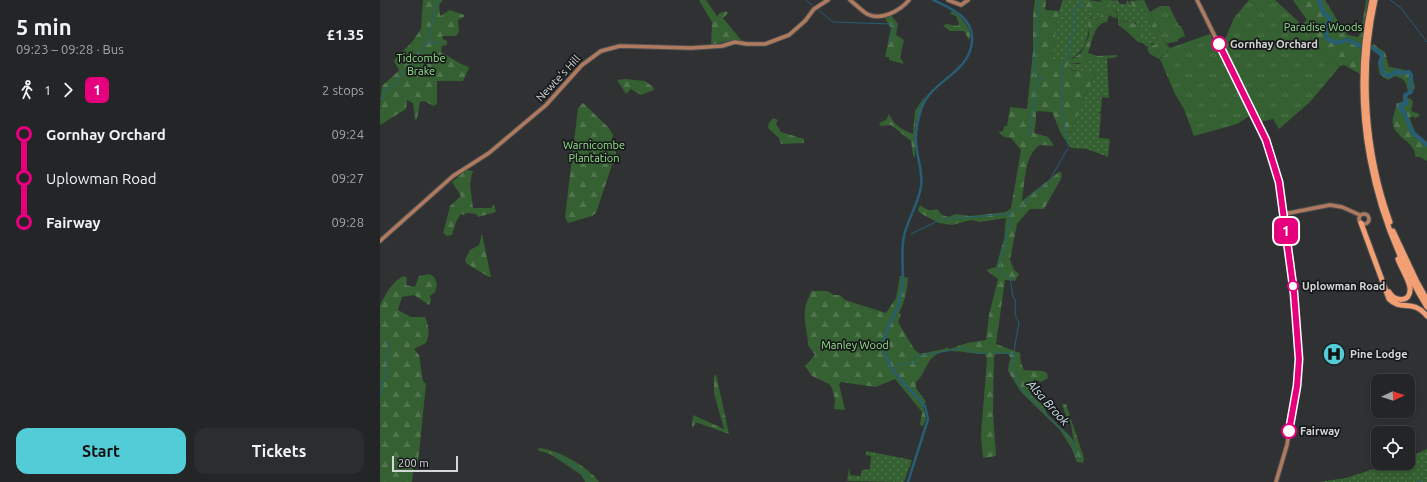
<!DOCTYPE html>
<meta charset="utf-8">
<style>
:root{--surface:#242526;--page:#2c2d2e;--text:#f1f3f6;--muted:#a3a5a7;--line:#414243;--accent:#52ccd6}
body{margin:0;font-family:Ubuntu,sans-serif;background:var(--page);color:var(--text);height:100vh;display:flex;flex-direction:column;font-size:15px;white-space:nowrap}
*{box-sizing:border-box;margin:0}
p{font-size:13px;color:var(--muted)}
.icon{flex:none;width:22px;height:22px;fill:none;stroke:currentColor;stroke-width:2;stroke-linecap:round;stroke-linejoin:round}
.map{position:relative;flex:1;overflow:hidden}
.drawer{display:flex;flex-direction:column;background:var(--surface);width:380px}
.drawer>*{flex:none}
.badge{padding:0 8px;border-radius:6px;font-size:14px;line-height:26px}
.needle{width:26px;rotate:87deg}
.tools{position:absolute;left:991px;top:374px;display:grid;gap:8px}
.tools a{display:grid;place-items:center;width:44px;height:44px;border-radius:8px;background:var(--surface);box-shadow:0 2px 6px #0003,0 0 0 1px var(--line);font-size:20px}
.scale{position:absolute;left:12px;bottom:10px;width:66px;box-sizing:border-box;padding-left:4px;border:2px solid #d5d6d7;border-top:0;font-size:11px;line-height:14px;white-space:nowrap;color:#d5d6d7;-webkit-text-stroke:3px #18191a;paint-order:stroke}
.map>.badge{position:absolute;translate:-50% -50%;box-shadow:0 0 0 2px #fff}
.legs{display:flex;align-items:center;gap:6px;height:44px;padding:0 16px;font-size:13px}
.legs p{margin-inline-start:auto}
.summary{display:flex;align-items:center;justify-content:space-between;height:68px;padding:0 16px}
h1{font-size:22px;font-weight:700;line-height:30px}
.primary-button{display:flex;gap:8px;margin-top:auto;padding:8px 16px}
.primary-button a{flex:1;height:46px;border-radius:12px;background:var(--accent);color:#111;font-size:16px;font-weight:700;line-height:46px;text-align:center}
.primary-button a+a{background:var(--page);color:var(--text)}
ul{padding:0 16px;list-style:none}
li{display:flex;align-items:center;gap:14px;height:44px;font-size:15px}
li i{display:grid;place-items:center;width:6px;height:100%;margin:0 5px;background:currentColor}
li i::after{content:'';width:10px;height:10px;margin:-5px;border:3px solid;border-radius:50%;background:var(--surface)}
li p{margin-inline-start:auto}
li:first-child i{background:linear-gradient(#0000 50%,currentColor 0)}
li:last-child i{background:linear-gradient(currentColor 50%,#0000 0)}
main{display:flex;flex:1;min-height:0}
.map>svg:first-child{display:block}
.grass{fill:url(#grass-dots)}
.forest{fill:url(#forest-firs)}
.park{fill:url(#park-tufts)}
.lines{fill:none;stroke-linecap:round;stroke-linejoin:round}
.stream{stroke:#275e76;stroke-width:1}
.canal{stroke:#275e76;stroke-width:2.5}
.river{stroke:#275e76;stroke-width:4}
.secondary-casing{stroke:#4e4f51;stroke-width:5.5}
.highway-casing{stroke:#4e4f51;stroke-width:7}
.secondary{stroke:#b07a5e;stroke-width:3.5}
.highway{stroke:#f29f73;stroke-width:5}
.line-1-casing{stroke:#fff;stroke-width:9}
.line-1{stroke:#e6007e;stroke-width:6}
.stop-1-dot{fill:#fff;stroke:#e6007e;stroke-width:2}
.labels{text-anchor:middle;stroke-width:3.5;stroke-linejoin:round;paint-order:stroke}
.park-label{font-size:11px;fill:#94e68b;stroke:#18191a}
.stop-label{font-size:11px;font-weight:bold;fill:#d5d6d7;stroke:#18191a;text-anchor:start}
.street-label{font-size:11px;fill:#d5d6d7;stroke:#18191a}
.poi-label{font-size:11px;font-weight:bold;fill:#d5d6d7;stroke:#18191a;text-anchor:start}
.water-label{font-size:12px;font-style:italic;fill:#d1e7f3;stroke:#18191a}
</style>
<main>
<section class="drawer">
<div class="summary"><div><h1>5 min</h1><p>09:23 – 09:28 · Bus</p></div><b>£1.35</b></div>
<div class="legs"><svg class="icon" aria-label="walk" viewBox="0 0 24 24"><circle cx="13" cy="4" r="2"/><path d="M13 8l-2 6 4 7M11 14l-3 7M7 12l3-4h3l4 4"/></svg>1<svg class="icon" aria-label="forward" viewBox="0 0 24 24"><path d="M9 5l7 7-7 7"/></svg><b class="badge" style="background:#e6007e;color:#fff">1</b><p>2 stops</p></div>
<ul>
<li><i style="color:#e6007e"></i><b>Gornhay Orchard</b><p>09:24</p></li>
<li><i style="color:#e6007e"></i><span>Uplowman Road</span><p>09:27</p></li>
<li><i style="color:#e6007e"></i><b>Fairway</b><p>09:28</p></li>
</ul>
<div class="primary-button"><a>Start</a><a>Tickets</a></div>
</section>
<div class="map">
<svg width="1047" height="482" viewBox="0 0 1047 482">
<defs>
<pattern id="grass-dots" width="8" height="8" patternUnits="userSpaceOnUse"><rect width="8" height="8" fill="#356031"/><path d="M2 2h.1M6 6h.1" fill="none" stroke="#51764e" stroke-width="1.8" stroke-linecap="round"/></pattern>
<pattern id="forest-firs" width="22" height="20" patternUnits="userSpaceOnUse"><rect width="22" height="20" fill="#356031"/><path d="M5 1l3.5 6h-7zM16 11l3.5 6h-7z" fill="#51764e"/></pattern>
<pattern id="park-tufts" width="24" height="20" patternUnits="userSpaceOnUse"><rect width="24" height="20" fill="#356031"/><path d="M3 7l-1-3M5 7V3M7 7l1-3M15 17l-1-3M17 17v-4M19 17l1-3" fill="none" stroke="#51764e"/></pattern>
</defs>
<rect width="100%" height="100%" fill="#303133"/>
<!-- grass -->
<path class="grass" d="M 683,0 L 708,0 L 705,5 L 714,10 L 721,10 L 721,16 L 717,20 L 710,17 C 708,33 708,49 692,58 C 688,61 682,58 675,63 L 672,59 L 679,11 Z
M 737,0 L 740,4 L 746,4 L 747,0 L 751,5 L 762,7 L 770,19 L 771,30 L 777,35 L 778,43 L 777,45 L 771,43 L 768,47 L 761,42 L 763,40 L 756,23 L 738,20 L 737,11 L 729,6 L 731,1 Z
M 727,59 L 729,98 L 722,97 L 721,111 L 718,113 L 721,113 L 719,138 L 730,139 L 728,157 L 707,149 L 691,148 L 681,134 L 692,131 L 702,102 L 716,74 C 706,69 696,73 687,67 L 690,63 L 698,64 L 712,60 Z
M 1047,449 L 1047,482 L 939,482 L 966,478 L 1012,463 L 1028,463 L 1028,458 Z
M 486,451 L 532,460 L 524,482 L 467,481 L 469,468 L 470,475 L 481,476 L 482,470 L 490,469 L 491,456 L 486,455 Z"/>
<!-- forest -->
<path class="forest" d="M 43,0 L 63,0 L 59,5 L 60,16 L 70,10 L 84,15 L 84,17 L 78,20 L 79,32 L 76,36 L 62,36 L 63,39 L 67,41 L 67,45 L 62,46 L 61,52 L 81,64 L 87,66 L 89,68 L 83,81 L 57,81 L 57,103 L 54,106 L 44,101 L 40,102 L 37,119 L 35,120 L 33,103 L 27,100 L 26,109 L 0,125 C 0,117 0,90 3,85 C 8,80 14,76 19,70 L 14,61 L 15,59 L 32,42 L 41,29 Z
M 319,0 L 326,0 L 337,16 L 340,13 L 346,11 L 348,13 L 343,18 L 362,41 L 353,40 L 331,45 L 332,22 Z
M 655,0 L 666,0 L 665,10 L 679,11 L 672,59 L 675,62 L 690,56 L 692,59 L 701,53 L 709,36 L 708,17 L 717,20 L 721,16 L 721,10 L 711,12 L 707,10 L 705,5 L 708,0 L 722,2 L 720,0 L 732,0 L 729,6 C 735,9 737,10 737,17 L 735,18 L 729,15 L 727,22 C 714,23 712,43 708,53 L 717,56 L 737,55 L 737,57 L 720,60 L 712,60 L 702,63 L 690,63 L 687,67 L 694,71 L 705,70 L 716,74 L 702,102 L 692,131 L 681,134 L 672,112 L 657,111 L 656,113 L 656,121 L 654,133 L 668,137 L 673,144 L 673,146 L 660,145 C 644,155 645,183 642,201 L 679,172 L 681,172 L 682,177 L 664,209 L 650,209 L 637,224 L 630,260 L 634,270 L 639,274 L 635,281 L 625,280 L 616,344 L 640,353 L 641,363 L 644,370 L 662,371 L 667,373 L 668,378 L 661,382 L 654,379 L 651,395 L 663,405 L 668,415 L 691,437 L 694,444 L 691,424 L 686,416 L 682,404 L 686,404 L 704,458 L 703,463 L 697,462 L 691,447 L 680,430 L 641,392 L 628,371 L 629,362 L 631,359 L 628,354 L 616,354 L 614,356 L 613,413 L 616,456 L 603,458 L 601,435 L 607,359 L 605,354 C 588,355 565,344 551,359 C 545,367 543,376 536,382 L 536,388 L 546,402 L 543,405 L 546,419 L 543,426 L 540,425 L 542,412 L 515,379 L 496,387 L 461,382 L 459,384 L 465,410 L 454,409 L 455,400 L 452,388 L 449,384 L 432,376 L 425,366 L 435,355 L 428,345 C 428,333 423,321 425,309 C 426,303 429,297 431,291 L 447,291 L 454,295 L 460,295 L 465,300 L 506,313 L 516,298 L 520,276 L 528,278 C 527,291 525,301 519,313 L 521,314 L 518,322 L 534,349 L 540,354 L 564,349 L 567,347 L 570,349 L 587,343 L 606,340 L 609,315 L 618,279 L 606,270 L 616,267 L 624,239 L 626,218 L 600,222 L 591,220 L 572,225 L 559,223 L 540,213 L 538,210 L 540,205 C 547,210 549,211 557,209 L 562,215 L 569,217 L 575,214 L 590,216 L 626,212 L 631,208 L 641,150 L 631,138 L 624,137 L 618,132 L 623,131 L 624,126 L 627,126 L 630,107 L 647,109 L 653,51 L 653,15 Z
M 764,0 L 786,44 L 790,48 L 779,59 L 770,54 L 767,49 L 770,44 L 774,45 L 778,43 L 777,35 L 771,30 L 770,19 L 762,7 L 753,7 L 749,1 Z
M 913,0 L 945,0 L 964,31 L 968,35 L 978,37 L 981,32 L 986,0 L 988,0 L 980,74 L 964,65 L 960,66 L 943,53 L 921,25 L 927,20 Z
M 572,11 C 580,15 594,30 589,40 L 584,31 L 570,31 L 563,26 L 566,24 L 578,26 L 579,24 L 576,16 L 570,14 Z
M 511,15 L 518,24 L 516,35 L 524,40 L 520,57 L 524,64 L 509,60 L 509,57 L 505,57 L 511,28 L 504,17 Z
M 738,20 C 741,20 744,22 747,22 C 760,23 761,28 764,40 L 759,43 L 744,29 L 738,25 Z
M 993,44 L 1005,52 L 1009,67 L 1022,69 L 1032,74 L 1035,88 L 1030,95 C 1024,88 1031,81 1015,76 L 1008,80 L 1000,75 L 998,66 L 1000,56 L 993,51 Z
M 245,79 L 265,81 L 273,87 L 274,90 L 261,95 L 251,89 L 246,94 L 237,80 Z
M 545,96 L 535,127 L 535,158 L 533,155 L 531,141 L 511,125 L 501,126 L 499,123 L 506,120 L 509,114 C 515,126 520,128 533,134 L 535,111 Z
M 1023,97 L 1031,99 L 1033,102 L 1031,111 L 1039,114 L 1039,116 L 1036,118 L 1031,116 L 1030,119 L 1035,132 L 1047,142 L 1047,161 L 1040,157 L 1035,157 C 1037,143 1015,138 1013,124 C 1012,117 1016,109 1017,103 L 1023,103 Z
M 203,103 L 229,128 L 233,135 L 232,138 L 236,153 L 216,213 L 212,216 L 188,223 L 185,217 L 198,108 Z
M 393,118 L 398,120 L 396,124 L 401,132 L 424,139 L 424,143 L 401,144 L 399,138 L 388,128 L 389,123 Z
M 86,170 L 94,171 L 92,173 L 90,185 L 93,208 L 111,208 L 114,205 L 116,212 L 98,217 L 96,214 L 87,213 L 83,215 L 81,213 L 76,222 L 72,235 L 67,236 L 63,233 L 70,206 L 81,196 L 72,182 Z
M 102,234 L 111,277 L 109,277 L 87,264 L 85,260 L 90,250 L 99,245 Z
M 50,274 L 55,278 L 57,285 L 55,292 L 50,296 L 51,300 L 49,305 L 34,295 L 22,297 L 18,310 L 31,317 L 45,317 C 49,327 50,333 46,343 L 34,349 L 39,355 L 43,381 L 46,384 L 38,463 L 34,466 L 32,482 L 0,482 L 0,305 C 6,294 12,281 24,276 L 27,278 L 26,285 L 35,287 L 39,276 Z
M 336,374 L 349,434 L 318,423 L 315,423 L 314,426 L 312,427 L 313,415 L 344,429 L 334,393 L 334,376 Z
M 159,448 C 177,449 209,467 219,482 L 205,482 L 202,476 L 197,472 L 170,454 L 157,450 Z"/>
<!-- park -->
<path class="park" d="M 869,0 L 895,0 L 918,21 L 939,49 L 960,66 L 930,102 L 899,129 L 893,119 L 879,122 L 849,60 L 842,41 L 846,37 L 854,18 Z
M 780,6 L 789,6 L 799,26 L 801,26 L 805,36 L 798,39 L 798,41 L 786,44 L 770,12 Z
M 830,34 L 871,115 L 857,124 L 814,136 L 804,109 L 795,94 L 780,59 L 790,48 Z"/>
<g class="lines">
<!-- stream -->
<path class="stream" d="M 426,0 L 433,6
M 1010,0 L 1021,8 L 1047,42
M 437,9 L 453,22 L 512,24 L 513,29 L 509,43
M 46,43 L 59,42
M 654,77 L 659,0
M 0,99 L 4,96 L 4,91 L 14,85 L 46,43 L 50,34 L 55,7 L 59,0
M 649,136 L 657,80 L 664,77
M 688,146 L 682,110 L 682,63 L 687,59 L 686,54 L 690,52 L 687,46 L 692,44 C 689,40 692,33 695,29 L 692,21 L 695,17 L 694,9 L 703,6 L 699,0
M 637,210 L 640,209 L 650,196 L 668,183 L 688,148
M 531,234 L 562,219 L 631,214
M 619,273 L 632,210
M 624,275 L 630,277 L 633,297 L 635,299 C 636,307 633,315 639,322 L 634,351
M 614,352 L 634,354
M 634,353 L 632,367 L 638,382 L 644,392 L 692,440 L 699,460
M 518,365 L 531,363 L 534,364 L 538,356 L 584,348 L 596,353 L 608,353
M 0,396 L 7,369 L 9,340
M 178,455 L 206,475 L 210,482
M 1039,482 L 1043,480"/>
<!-- canal -->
<path class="canal" d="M 528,482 L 548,419 L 545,406 C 531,389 506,371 504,347 C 503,330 515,318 519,302 C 520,295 523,288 523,281 C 523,266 521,251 524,236 C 528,219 538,204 541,187 C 543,175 539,164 537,151 C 534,136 537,121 542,107 C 552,80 590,73 592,41 C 594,18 571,8 553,0"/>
<!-- river -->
<path class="river" d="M 939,0 L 944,14 L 950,18 L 950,21 L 945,26 L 947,39 L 957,43 C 974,38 965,39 980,46
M 991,47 L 1002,54 L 1002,58 L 1000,62 L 1004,74 L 1010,76 L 1017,71 L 1020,73 L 1029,72 L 1031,75 L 1031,92 L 1025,95 L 1027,104 L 1021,104 L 1020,108 L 1024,112 L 1032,132 L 1047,145"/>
<!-- secondary casing -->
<g class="secondary-casing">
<path id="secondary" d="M 470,0 C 475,4 481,10 487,14 C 501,21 520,11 529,0
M 568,0 L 581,5 L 588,0
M 817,0 L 886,140 L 899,182 L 914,293 L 919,359 L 917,386 L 907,445 L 896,482
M979 219a5 5 0 1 1 10 0a5 5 0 1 1-10 0Z
M 904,214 L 950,205 L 962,207 L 980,215
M 0,241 L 73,176 L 109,153 L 166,105 L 202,65 L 221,51 L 240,46 L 311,48 L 342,46 L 355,42 L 367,44 L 385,44 L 409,35 L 425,21 L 434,9 L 448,0"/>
</g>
<!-- highway casing -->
<g class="highway-casing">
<path id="highway" d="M 992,0 C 969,105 991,215 1047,307
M 995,0 C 979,72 985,153 1010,222
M 981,223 L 1009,299 C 1022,312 1032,298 1047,316
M 1013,231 L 1037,282 L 1047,300
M 1009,292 C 1015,302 1031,303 1030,288 C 1029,279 1021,268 1018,259"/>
</g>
<!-- secondary -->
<use href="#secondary" class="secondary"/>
<!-- highway -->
<use href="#highway" class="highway"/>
</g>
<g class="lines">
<!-- line-1 casing -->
<g class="line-1-casing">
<path id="line-1" d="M 839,44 L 886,140 L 899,182 L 914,293 L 919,359 L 917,386 L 909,431"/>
</g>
<!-- line-1 -->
<use href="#line-1" class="line-1"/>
</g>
<!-- icons -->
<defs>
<g id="hospital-disc" transform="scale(1.15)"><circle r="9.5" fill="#52ccd6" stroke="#18191a"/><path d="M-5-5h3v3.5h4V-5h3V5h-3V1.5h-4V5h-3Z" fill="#111"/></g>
</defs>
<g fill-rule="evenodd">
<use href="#hospital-disc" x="954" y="354"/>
</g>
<!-- markers -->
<g class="stop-1-dot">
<circle cx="839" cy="44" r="7"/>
<circle cx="913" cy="286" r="5"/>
<circle cx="909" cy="431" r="7"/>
</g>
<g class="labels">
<!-- park labels -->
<g class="park-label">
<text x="943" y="31">Paradise Woods</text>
<text x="41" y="62">Tidcombe<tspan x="41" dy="13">Brake</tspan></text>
<text x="214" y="149">Warnicombe<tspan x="214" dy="13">Plantation</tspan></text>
<text x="475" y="349">Manley Wood</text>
</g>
<!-- stop labels -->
<g class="stop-label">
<text x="850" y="48">Gornhay Orchard</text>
<text x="922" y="290">Uplowman Road</text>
<text x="920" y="435">Fairway</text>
</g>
<!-- street labels -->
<g class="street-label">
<text transform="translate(178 78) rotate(-47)" y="4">Newte's Hill</text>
</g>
<!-- poi labels -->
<g class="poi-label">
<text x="970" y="358">Pine Lodge</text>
</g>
<!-- water labels -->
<g class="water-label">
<text transform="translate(668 403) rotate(48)" y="4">Alsa Brook</text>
</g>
</g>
</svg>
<div class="tools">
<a><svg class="needle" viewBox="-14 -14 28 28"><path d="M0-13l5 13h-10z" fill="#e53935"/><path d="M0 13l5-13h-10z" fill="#a3a5a7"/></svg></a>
<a><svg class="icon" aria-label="locate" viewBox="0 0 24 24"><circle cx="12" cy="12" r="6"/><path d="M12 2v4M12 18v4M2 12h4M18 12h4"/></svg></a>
</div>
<div class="scale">200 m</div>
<b class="badge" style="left:906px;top:231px;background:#e6007e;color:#fff">1</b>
</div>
</main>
